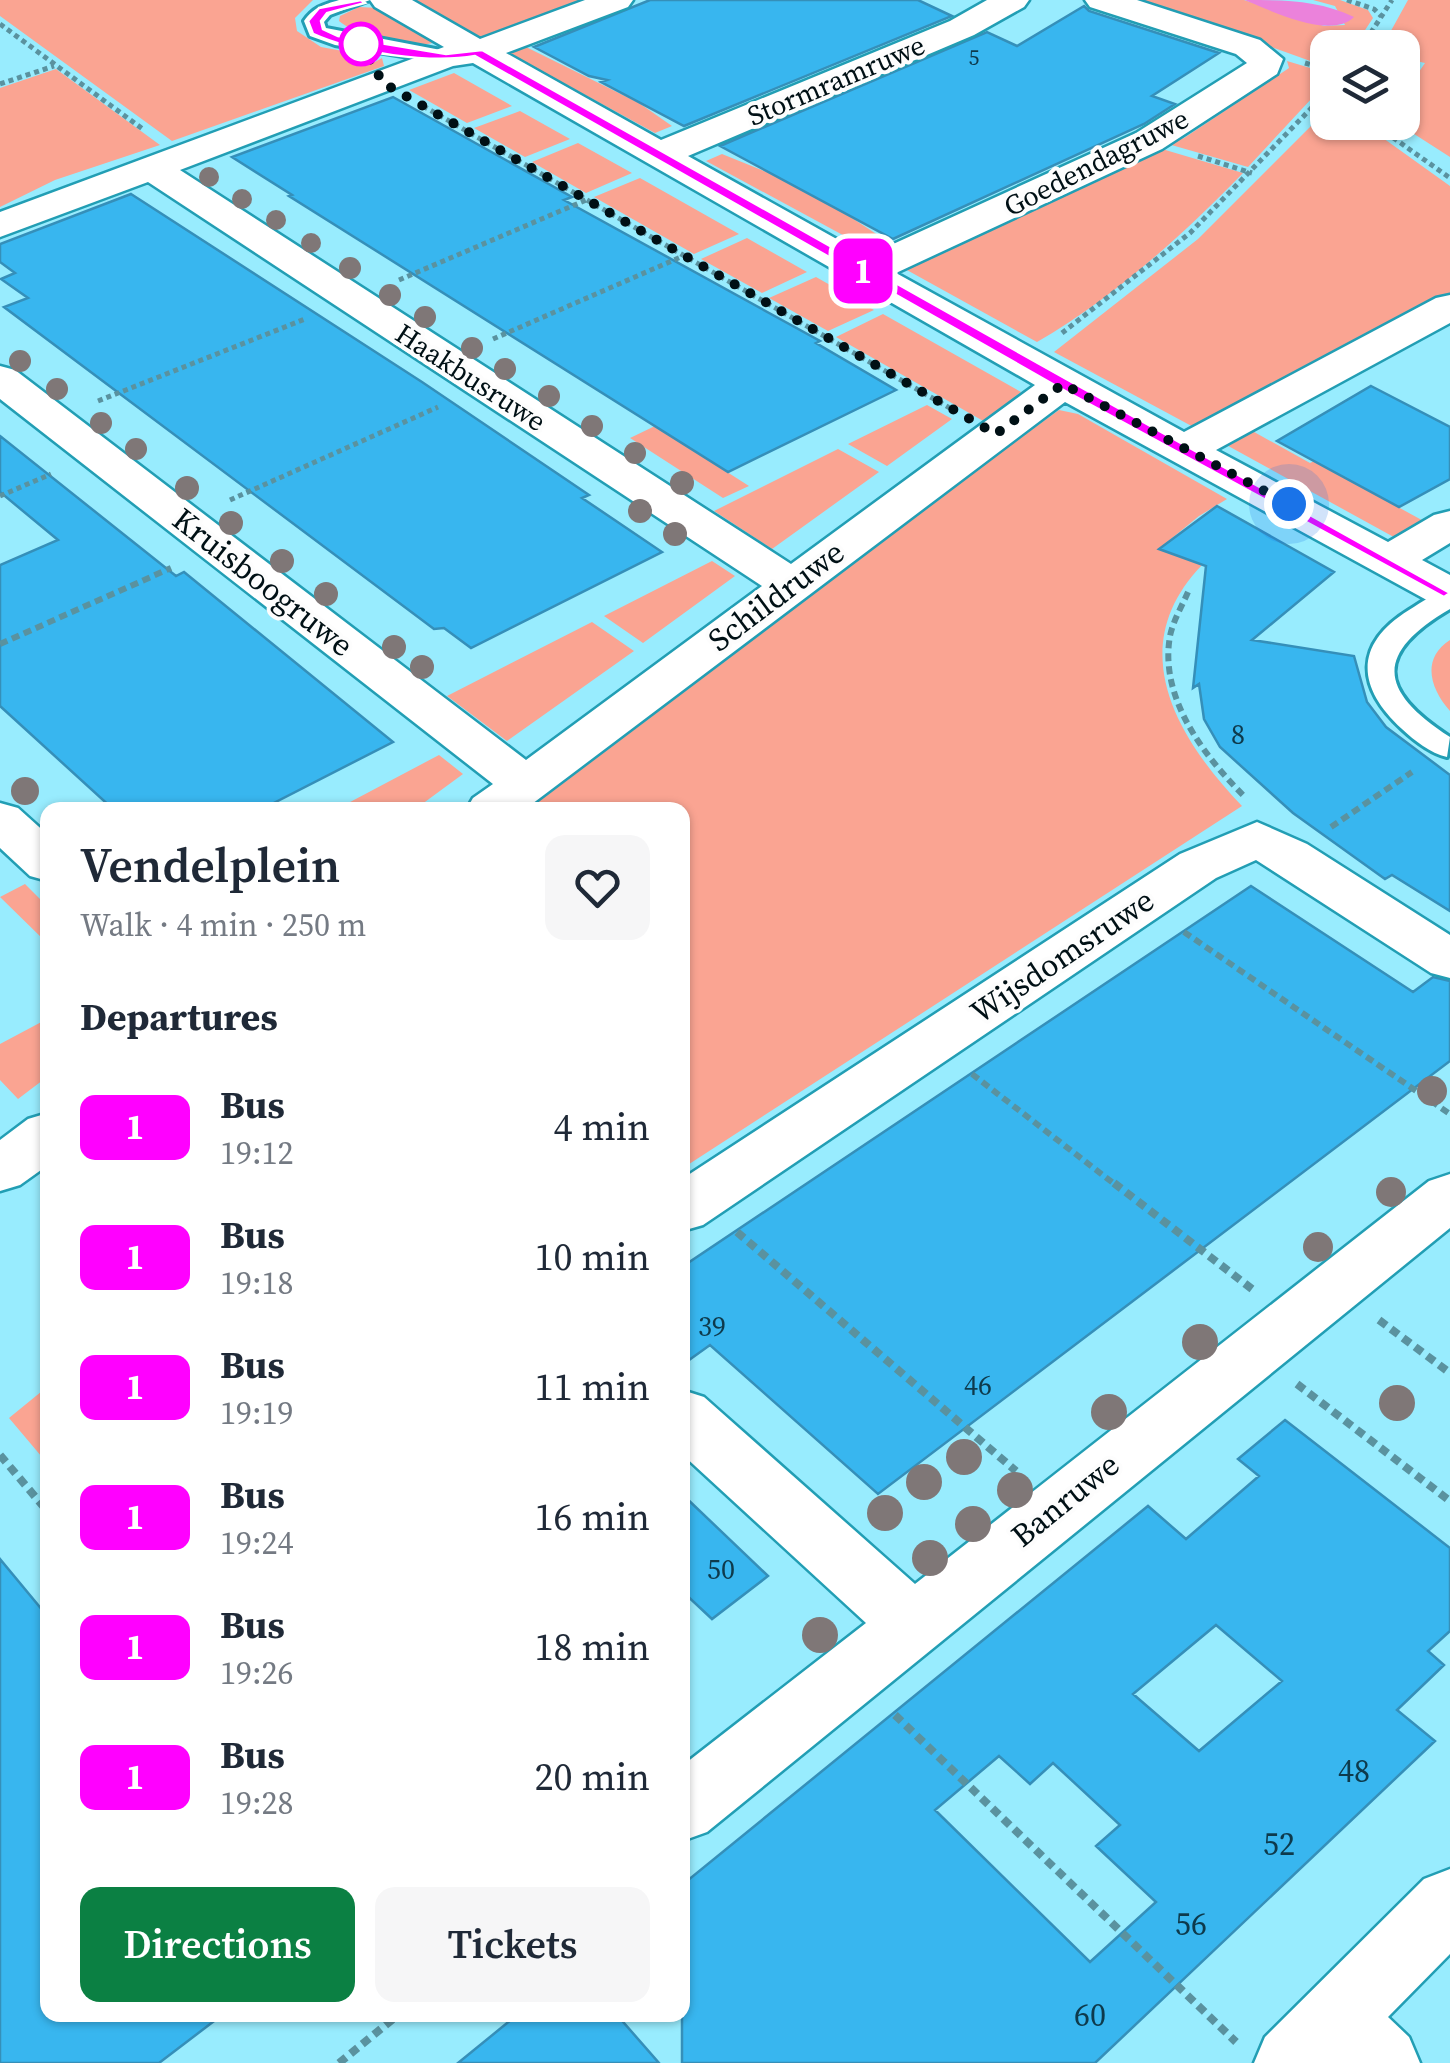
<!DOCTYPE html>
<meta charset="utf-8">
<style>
:root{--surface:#fff;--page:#f6f6f7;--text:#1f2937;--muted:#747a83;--accent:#0b8043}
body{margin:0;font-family:"Source Serif 4",serif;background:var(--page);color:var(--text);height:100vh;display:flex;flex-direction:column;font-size:38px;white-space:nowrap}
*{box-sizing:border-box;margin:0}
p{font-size:32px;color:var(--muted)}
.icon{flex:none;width:55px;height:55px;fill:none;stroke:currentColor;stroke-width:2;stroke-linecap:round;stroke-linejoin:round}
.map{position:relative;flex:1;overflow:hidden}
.sheet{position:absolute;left:40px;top:802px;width:650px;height:1220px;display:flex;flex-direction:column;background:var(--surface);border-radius:20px;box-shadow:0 2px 8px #0004}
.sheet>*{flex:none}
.badge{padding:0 20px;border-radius:15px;font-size:35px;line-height:65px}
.fabs{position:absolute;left:1310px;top:30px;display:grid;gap:20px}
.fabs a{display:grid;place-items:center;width:110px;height:110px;border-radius:20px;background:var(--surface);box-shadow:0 2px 8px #0004;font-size:50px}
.you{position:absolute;width:50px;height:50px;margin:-25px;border:8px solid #fff;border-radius:50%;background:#1a73e8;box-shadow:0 0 0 15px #1a73e833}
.map>.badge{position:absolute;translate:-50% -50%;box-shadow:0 0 0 5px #fff}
h2{padding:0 40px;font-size:38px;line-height:90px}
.round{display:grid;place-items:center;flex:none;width:105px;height:105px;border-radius:20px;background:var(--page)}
.overview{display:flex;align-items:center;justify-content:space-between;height:170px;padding:0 40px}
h1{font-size:48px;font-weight:600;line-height:75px}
.button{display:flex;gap:20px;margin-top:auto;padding:20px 40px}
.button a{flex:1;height:115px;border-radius:20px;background:var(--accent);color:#fff;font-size:40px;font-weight:600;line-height:115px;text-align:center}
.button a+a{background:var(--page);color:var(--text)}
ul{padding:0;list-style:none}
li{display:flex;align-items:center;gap:30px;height:130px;padding:0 40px}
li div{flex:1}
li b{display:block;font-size:38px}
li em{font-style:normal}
li .badge{min-width:110px;font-weight:700;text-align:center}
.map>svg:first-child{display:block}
.green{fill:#faa492}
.water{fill:#eb82db}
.building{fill:#38b6ef;stroke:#358fb9;stroke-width:2.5;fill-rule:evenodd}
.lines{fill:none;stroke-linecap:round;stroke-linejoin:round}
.lane-casing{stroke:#229eb4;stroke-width:6}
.street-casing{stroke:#229eb4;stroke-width:5}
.path-far2{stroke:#5a929f;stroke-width:5;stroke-dasharray:5 4;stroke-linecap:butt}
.path-far1{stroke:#5a929f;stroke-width:6;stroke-dasharray:8 5;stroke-linecap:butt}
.path{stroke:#5a929f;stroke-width:8;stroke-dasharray:9 6;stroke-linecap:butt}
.lane{fill:#fff;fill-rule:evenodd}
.street{fill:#fff;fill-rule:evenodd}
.tree{fill:#7f7777}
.line{fill:#f0f;stroke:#fff;stroke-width:2.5}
.walk{stroke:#001015;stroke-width:10;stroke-dasharray:0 18}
.stop-dot{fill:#fff;stroke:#f0f;stroke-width:5}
.labels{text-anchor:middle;stroke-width:8;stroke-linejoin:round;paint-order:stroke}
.far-number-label{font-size:22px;fill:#0e3a4c}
.far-street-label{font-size:28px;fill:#001015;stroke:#fdfdfd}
.number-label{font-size:28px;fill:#0e3a4c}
.street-label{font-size:32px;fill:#001015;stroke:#fdfdfd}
.near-number-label{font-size:32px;fill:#0e3a4c}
</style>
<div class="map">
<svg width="1450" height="2063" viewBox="0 0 1450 2063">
<rect width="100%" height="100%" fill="#98ecfe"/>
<!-- green -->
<path class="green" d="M 0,0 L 313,0 L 295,18 L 297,31 L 321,47 L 359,54 L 356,59 L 375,62 L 382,58 L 384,66 L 172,141 L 0,16 Z
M 412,0 L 583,0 L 506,29 L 503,37 L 490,42 Z
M 1141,0 L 1244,0 L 1324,26 L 1345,25 L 1335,6 L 1313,0 L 1340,0 L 1368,10 L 1373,18 L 1354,47 L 1328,48 L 1327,67 Z
M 1408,0 L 1450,0 L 1450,157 L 1397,123 L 1402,122 L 1403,95 L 1425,63 L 1403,58 L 1402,48 L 1382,47 Z
M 379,8 L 435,40 L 435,42 C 414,51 357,36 339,21 L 340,16 L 359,7 Z
M 522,45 L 639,103 L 672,126 L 655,133 L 505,51 Z
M 1287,61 L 1327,73 L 1327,82 L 1248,167 L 1168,144 L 1184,138 L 1289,68 Z
M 56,69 L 160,145 L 55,180 L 0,207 L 0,88 Z
M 454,73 L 512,106 L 467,123 L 409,90 Z
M 1327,110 L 1328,122 L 1362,123 L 1450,186 L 1450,295 L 1199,430 L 1054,352 L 1198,239 Z
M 520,111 L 570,139 L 525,157 L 474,128 Z
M 578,143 L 632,173 L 586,193 L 532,162 Z
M 1162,149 L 1243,173 C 1183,235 1112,299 1037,342 L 896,264 L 932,258 Z
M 722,154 L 769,173 L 849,216 L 893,245 L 876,253 L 706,161 Z
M 640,178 L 739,234 L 694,254 L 594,197 Z
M 747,238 L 807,272 L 762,293 L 701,259 Z
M 816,277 L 874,310 L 828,331 L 769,298 Z
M 883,314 L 1021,392 L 985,422 L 836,337 Z
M 927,405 L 952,419 L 887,466 L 848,444 Z
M 1059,410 L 1078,414 L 1227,499 L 1199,516 L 1160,548 L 1202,565 C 1123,647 1176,737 1242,806 L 683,1168 L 682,810 L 506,810 L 998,441 L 1009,446 Z
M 655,426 L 749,486 L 723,498 L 630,438 Z
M 1247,428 L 1310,463 L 1314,461 L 1429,524 L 1401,541 L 1221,442 Z
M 838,449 L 879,472 L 772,549 L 714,511 Z
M 712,561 L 735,576 L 643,643 L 604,616 Z
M 592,622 L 634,651 L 507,741 L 447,696 Z
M 1450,640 L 1450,711 C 1430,688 1421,659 1450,640 Z
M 439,755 L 463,774 L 414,810 L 335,810 Z
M 25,884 L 47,906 L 47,943 L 0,897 Z
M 47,1019 L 47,1077 L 18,1099 L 0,1080 L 0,1044 Z
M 47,1387 L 47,1463 L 9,1418 Z"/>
<!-- water -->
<path class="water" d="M 1245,0 C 1284,0 1319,0 1354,17 C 1331,40 1271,11 1245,0 Z"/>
<!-- building -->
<path class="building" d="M 650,0 L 918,0 L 952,16 L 684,126 L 601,82 L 607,80 L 589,76 L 534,47 Z
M 1084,6 L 1089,11 L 1219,53 L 1152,96 L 1175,104 L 1144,124 L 893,239 L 720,146 L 987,32 L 1017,46 Z
M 393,97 L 572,197 L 564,200 L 820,341 L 816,343 L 896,390 L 728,472 L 289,196 L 292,195 L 232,157 Z
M 131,194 L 422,382 L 589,495 L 582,498 L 662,552 L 471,648 L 444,628 L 434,629 L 4,307 L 28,298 L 1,279 L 15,273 L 0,262 L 0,244 Z
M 1371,386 L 1450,427 L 1450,479 L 1399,507 L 1277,441 Z
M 0,436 L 176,576 L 184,572 L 393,742 L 260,810 L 114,810 L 0,706 L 0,565 L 58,540 L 0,492 Z
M 1217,506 L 1334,572 L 1252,640 L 1354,656 L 1367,702 L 1386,727 L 1450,775 L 1450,911 L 1392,875 L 1385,879 L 1293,813 L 1220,747 L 1204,719 L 1199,684 L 1193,688 L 1206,566 L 1159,549 Z
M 1251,886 L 1413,992 L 1433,977 L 1450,981 L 1450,1061 L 878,1494 L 710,1345 L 682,1365 L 682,1267 Z
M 1285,1420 L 1450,1548 L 1450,1631 L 1428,1651 L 1444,1665 L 1397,1710 L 1435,1741 L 1095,2063 L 682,2063 L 682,1885 L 1148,1506 L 1186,1539 L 1259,1476 L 1238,1459 ZM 1216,1625 L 1282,1681 L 1199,1751 L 1133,1694 ZM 999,1756 L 1030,1784 L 1053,1763 L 1120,1825 L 1096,1846 L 1156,1902 L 1090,1962 L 935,1810 Z
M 682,1494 L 768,1576 L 712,1619 L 682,1591 Z
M 0,1559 L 48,1617 L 48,2015 L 222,2015 L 159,2063 L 0,2063 Z
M 517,2015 L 617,2015 L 659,2063 L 458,2063 Z"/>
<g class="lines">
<!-- lane casing -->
<g class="lane-casing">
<path id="lane" d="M 339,0 L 370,0 L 330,15 L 324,22 L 326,28 L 446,51 L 456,57 L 446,63 L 335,45 L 310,36 L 304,21 C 314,7 323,5 339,0 Z
M 1450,589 L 1450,609 C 1375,653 1377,690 1450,737 L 1447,757 C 1430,753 1415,741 1402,729 C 1356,687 1354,644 1409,610 C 1422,602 1435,592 1450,589 Z"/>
</g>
<!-- street casing -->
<g class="street-casing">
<path id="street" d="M 370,0 L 412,0 L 480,39 L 585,0 L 633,0 L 628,7 L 506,53 L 661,140 L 950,21 L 987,0 L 1029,0 L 1024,7 L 974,35 L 688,156 L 867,256 L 1136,133 L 1247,63 L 1236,54 L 1090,7 L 1085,0 L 1137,0 L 1260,40 L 1283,59 L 1277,74 L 1162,149 L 896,273 L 1184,432 L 1436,298 L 1450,295 L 1450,323 L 1216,450 L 1388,542 L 1434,515 L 1450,511 L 1450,543 L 1422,560 L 1450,575 L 1450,608 L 1434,604 L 1065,402 L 524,810 L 466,810 L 473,798 L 493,784 L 0,399 L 0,366 L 15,370 L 526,760 L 762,586 L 148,182 L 0,237 L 0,212 L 444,47 L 375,7 ZM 473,63 L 1035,385 L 791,564 L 180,170 L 453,66 Z
M 0,803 L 18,808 L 48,835 L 48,881 L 30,876 L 0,848 Z
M 1257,822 L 1307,844 L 1450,935 L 1450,978 L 1431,973 L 1256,860 L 1216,878 L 703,1225 L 682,1231 L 682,1179 L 1180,854 Z
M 48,1113 L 48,1165 L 20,1185 L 0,1191 L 0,1140 L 28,1119 Z
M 1450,1174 L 1450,1228 L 707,1832 L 682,1841 L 682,1766 L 866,1623 L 682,1454 L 682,1390 L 704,1397 L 915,1584 L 1429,1181 Z
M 1450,1869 L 1450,1954 L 1388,2017 L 1409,2037 L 1420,2063 L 1254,2063 L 1265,2037 L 1424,1879 Z"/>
</g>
<!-- path-far2 -->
<path class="path-far2" d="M 1347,0 L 1374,9 L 1381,16
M 0,24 L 144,130
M 1361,48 L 1392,0
M 1305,63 L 1328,70
M 0,84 L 54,66
M 423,106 L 955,411
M 1371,122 L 1450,178
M 1198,156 L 1252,173
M 399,280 L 586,200
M 1062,333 L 1190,233 L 1328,91
M 493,339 L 683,256
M 98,401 L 305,319
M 0,496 L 51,474
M 230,500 L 438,407"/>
<!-- path-far1 -->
<path class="path-far1" d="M 1188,592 C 1182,606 1173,621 1170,636 C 1159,698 1204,756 1245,797
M 0,644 L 171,568
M 1331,827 L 1412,772
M 1184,932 L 1450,1114
M 972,1074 L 1117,1186"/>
<!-- path -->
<path class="path" d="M 1114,1183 L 1252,1289
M 737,1232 L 1016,1471
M 1379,1320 L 1450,1373
M 1297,1384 L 1450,1501
M 0,1455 L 48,1512
M 895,1715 L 1236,2042
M 339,2063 L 398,2015"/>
<!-- lane -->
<use href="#lane" class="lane"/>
<!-- street -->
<use href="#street" class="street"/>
</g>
<!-- trees -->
<g class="tree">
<circle cx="209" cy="177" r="10"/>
<circle cx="242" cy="199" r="10"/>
<circle cx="276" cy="220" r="10"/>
<circle cx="311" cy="243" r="10"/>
<circle cx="350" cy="268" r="11"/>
<circle cx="390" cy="295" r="11"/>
<circle cx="425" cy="317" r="11"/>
<circle cx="472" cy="348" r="11"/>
<circle cx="20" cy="361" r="11"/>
<circle cx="505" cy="369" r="11"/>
<circle cx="57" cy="389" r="11"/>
<circle cx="549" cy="396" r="11"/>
<circle cx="101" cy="423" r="11"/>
<circle cx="592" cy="426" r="11"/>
<circle cx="136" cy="449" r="11"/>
<circle cx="635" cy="453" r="11"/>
<circle cx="682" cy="483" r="12"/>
<circle cx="187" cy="488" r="12"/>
<circle cx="640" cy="511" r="12"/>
<circle cx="231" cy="523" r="12"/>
<circle cx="675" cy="534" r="12"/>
<circle cx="282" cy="561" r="12"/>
<circle cx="326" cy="594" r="12"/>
<circle cx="394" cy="647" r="12"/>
<circle cx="422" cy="667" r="12"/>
<circle cx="25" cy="791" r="14"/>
<circle cx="1432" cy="1091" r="15"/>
<circle cx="1391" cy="1192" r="15"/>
<circle cx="1318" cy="1247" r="15"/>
<circle cx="1200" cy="1342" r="18"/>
<circle cx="1397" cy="1403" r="18"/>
<circle cx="1109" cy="1412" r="18"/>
<circle cx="964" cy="1457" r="18"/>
<circle cx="924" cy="1482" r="18"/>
<circle cx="1015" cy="1490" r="18"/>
<circle cx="885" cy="1513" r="18"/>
<circle cx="973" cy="1524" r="18"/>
<circle cx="930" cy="1558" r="18"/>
<circle cx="820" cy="1635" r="18"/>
</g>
<!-- line -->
<path class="line" d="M 361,0 L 365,3 L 327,13 L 321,21 L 323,29 L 338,36 L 446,54 L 482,50 L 1068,380 L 1450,593 L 1444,597 L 1058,387 L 475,56 C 430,64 355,53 313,34 L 308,21 L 319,8 Z"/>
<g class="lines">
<!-- walk -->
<path class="walk" d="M 361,44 L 383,83 L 996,434 L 1063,384 L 1289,504"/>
</g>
<!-- markers -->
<circle class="stop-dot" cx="361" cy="44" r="20"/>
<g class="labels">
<!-- far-number labels -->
<g class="far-number-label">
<text x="974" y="65">5</text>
</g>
<!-- far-street labels -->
<g class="far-street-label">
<text transform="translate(836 80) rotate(-23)" y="10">Stormramruwe</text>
<text transform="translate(1096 162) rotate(-27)" y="10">Goedendagruwe</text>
<text transform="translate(471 377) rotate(33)" y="10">Haakbusruwe</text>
</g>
<!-- number labels -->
<g class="number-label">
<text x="1238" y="744">8</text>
<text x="712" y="1336">39</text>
<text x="978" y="1395">46</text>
<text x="721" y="1579">50</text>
</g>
<!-- street labels -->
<g class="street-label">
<text transform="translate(263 582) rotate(38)" y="11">Kruisboogruwe</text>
<text transform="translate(776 596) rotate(-37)" y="11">Schildruwe</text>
<text transform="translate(1062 956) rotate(-34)" y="11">Wijsdomsruwe</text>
<text transform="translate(1065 1500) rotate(-39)" y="11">Banruwe</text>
</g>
<!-- near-number labels -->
<g class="near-number-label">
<text x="1354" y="1782">48</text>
<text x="1279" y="1855">52</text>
<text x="1191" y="1935">56</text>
<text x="1090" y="2026">60</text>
</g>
</g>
</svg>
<div class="fabs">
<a><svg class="icon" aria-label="layers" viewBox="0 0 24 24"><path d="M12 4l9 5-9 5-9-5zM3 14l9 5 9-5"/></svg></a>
</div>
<div class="you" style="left:1289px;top:504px"></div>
<b class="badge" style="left:863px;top:271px;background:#f0f;color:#fff">1</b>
<section class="sheet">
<div class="overview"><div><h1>Vendelplein</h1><p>Walk · 4 min · 250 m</p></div><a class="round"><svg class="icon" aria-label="heart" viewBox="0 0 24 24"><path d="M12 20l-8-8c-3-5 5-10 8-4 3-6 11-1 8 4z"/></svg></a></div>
<h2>Departures</h2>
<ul>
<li><span class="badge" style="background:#f0f;color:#fff">1</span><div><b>Bus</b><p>19:12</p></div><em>4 min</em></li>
<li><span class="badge" style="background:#f0f;color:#fff">1</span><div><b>Bus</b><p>19:18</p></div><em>10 min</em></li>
<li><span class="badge" style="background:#f0f;color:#fff">1</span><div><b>Bus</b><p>19:19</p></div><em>11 min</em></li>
<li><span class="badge" style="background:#f0f;color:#fff">1</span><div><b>Bus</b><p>19:24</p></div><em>16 min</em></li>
<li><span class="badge" style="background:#f0f;color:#fff">1</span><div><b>Bus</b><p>19:26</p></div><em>18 min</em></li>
<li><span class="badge" style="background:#f0f;color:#fff">1</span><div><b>Bus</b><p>19:28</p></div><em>20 min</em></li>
</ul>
<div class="button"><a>Directions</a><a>Tickets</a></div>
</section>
</div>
